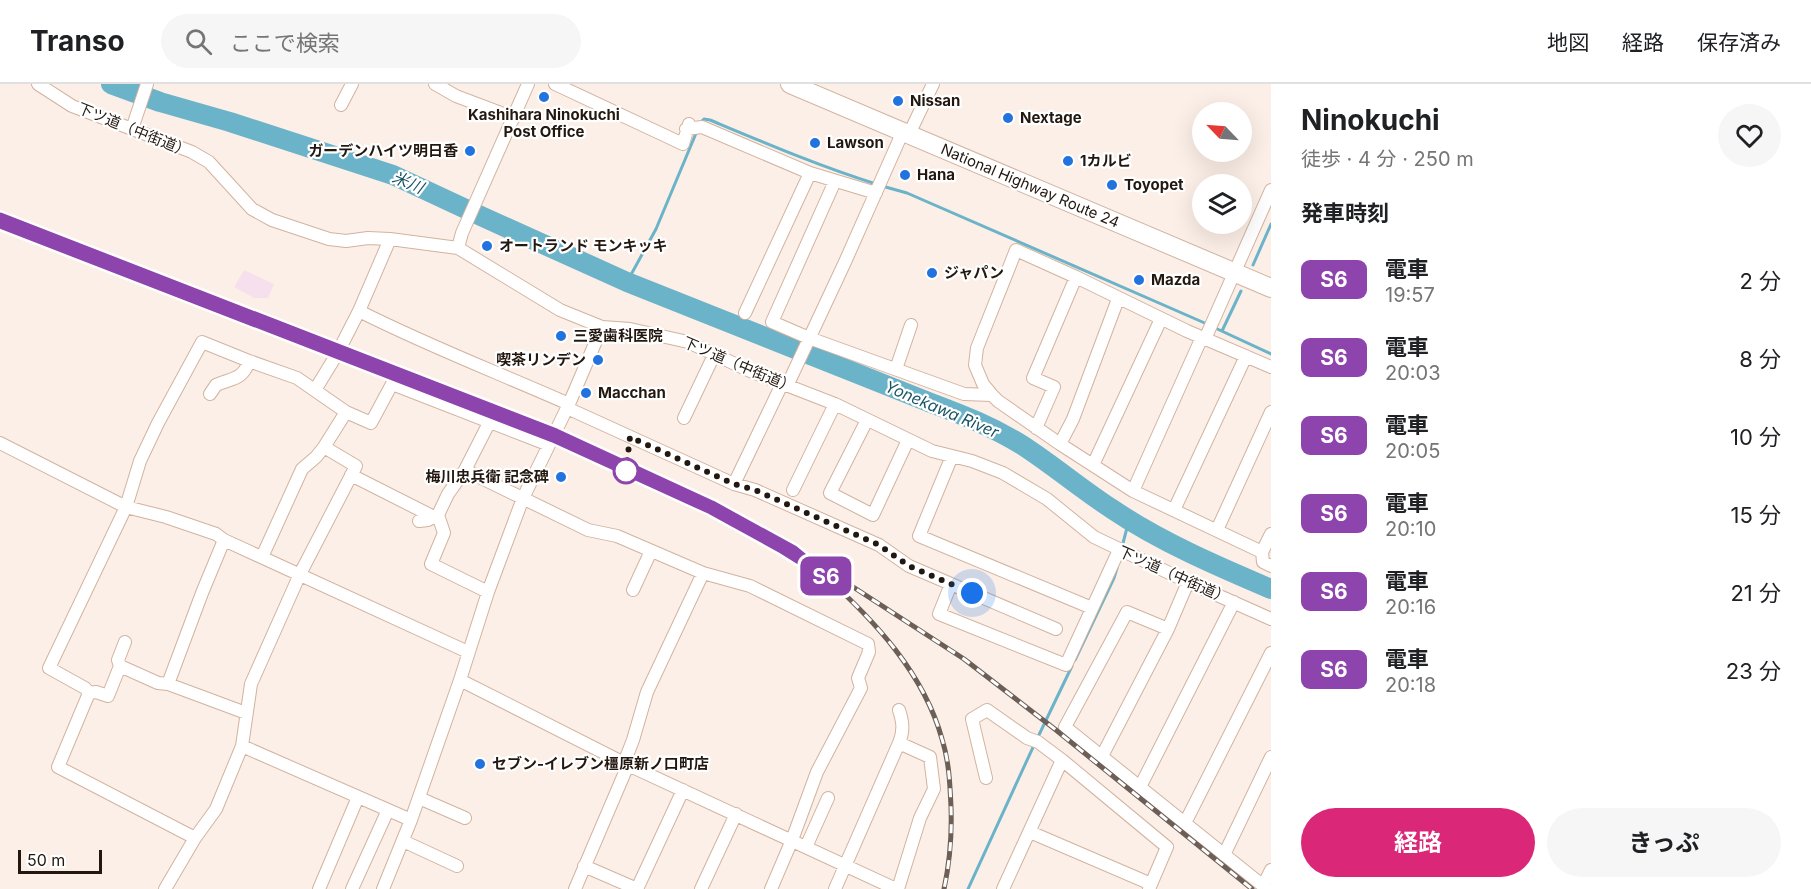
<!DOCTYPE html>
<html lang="ja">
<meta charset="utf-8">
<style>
:root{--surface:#fff;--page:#f6f6f6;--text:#202124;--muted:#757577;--line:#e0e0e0;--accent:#db2777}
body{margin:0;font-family:Inter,"Noto Sans JP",sans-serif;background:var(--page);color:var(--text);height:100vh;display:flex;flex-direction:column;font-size:22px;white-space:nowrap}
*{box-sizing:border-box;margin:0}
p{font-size:20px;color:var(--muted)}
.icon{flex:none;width:33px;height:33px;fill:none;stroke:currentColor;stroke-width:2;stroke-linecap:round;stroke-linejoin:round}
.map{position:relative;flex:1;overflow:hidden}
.drawer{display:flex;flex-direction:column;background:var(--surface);width:540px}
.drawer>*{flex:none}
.badge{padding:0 12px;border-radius:9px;font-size:21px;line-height:39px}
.needle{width:39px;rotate:295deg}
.controls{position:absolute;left:1192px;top:18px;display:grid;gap:12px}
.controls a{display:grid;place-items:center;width:60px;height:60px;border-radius:50%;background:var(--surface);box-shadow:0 6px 24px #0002;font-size:30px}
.scale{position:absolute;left:18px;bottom:15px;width:84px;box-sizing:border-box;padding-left:6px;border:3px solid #231810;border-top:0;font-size:16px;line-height:21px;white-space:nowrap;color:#231810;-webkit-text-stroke:4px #fff;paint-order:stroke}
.you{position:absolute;width:30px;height:30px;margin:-15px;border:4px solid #fff;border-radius:50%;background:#1a73e8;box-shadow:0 0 0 9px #1a73e833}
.map>.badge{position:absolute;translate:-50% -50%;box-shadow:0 0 0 3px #fff}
h2{padding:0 30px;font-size:22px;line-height:54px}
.round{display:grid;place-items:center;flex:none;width:63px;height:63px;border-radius:32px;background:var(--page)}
.overview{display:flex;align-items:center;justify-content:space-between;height:102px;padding:0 30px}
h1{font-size:28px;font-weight:700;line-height:45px}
.primary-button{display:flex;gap:12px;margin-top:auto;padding:12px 30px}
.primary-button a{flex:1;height:69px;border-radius:36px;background:var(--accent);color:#fff;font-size:24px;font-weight:700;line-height:69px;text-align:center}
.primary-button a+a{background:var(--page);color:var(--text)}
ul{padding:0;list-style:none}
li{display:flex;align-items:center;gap:18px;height:78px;padding:0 30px}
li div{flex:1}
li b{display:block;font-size:22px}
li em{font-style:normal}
li .badge{min-width:66px;font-weight:700;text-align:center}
header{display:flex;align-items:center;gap:36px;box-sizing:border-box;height:84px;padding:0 30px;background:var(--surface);border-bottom:2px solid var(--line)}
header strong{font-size:28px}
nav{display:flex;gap:33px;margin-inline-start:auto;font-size:21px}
.search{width:420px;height:54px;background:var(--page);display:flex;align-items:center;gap:15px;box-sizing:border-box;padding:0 21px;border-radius:33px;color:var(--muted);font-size:22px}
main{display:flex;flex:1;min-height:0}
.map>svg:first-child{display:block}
.industrial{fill:#f7e0ed}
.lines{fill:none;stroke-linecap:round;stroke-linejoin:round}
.stream{stroke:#6bb3c8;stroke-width:3}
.river{stroke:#6bb3c8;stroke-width:20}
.minor-casing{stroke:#d2b39f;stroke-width:14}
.highway-casing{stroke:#d2b39f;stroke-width:20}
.minor{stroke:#fff;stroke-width:12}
.highway{stroke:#fff;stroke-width:18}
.rail-casing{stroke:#6b5f57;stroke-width:5}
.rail{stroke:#fff;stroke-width:3;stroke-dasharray:9;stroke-linecap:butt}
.line-casing{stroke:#fff;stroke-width:14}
.line{stroke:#8e44ad;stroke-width:9}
.walk{stroke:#231810;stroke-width:6;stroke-dasharray:0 10.8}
.poi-dot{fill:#2273de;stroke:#fff;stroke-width:2}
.stop-dot{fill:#fff;stroke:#8e44ad;stroke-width:3}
.labels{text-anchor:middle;stroke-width:4.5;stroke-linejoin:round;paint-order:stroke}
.poi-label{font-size:15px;font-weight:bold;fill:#231810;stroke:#fff;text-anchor:start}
.street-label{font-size:15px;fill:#231810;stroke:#fff}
.water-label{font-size:16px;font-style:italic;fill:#185464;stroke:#fff}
</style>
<header>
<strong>Transo</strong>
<div class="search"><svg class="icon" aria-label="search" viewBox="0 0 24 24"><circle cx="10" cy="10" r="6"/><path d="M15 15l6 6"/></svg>ここで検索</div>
<nav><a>地図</a><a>経路</a><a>保存済み</a></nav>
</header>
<main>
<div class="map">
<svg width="1271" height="805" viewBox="0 0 1271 805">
<rect width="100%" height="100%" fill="#fcefe7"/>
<!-- industrial -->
<path class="industrial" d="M 244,186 L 274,200 L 268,214 L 254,214 L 234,203 Z"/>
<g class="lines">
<!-- stream -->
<path class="stream" d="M 701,38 L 704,35 L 710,36 C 765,59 819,82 876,100
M 882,102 L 907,109 L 1207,240
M 1253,181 L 1271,140
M 627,198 L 656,145 L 697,47
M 1213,243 L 1271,270
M 1222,247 L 1241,207
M 1122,463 L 1129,436
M 1075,576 L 1114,494 L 1117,484
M 1037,655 L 1072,582
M 968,805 L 1034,661"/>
<!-- river -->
<path class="river" d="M 111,0 L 160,18 L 230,38 L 393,91 L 483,133 L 627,198 L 931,319 C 963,331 993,343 1022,361 C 1053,381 1081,405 1112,425 C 1161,458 1217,482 1271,505"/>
<!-- minor casing -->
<g class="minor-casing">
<path id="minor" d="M 38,0 L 72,22 L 192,68 L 209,78 L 252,125 L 272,136 L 329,155 L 346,157 L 368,154 L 390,155 L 458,164 L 560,226 L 602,243 L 630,245 L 688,258 L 750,287 L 835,320 L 932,367 L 972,377 L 1003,389 L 1047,415 L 1094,453 L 1188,498 L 1271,535
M 435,0 L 456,12 L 514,34
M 555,0 L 683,60 L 689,40
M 341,21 L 352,0
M 132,45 L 147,0
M 686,45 L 702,43 L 810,89 L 876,109
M 835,97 L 772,238 L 809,254 L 964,310 L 992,311
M 458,164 L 462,149 L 528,0
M 359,227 C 428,262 499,289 569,320
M 745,229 L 810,89
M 1205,255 L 1271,106
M 896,285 L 911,241
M 787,302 L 845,178 L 900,54 L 911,46 L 933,0
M 315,306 L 337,270 L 359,227 L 390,155
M 210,310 L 216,301 C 232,294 243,296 249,277 L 297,294 L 346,328 L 324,363 L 316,373 L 302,385 L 262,473
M 567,324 L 734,400 L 755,406 L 879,461 L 909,482 L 1056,545
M 346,328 L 371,339 L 392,300 L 549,361
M 684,334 L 715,269
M 867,336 L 830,409 L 873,431 L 908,356
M 1036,344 L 1054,303 L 1033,294 L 1076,193
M 0,359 L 126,423 L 166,433 L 216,450 L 224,456 L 468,568
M 1060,360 L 1073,335 L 1118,215
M 952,372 L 919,452 L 1092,524
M 1093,381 L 1161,235
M 465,386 L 588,446 L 617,452 L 703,489 L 750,502 L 868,560 L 869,568 L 858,594 L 861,604 L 817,688 L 792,756 L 771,805
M 351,391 L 434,433
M 734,400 L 782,300
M 793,406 L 835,320
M 1133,407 L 1202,253
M 1174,426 L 1246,272
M 438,431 L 444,449 L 431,480 L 488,508
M 419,437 L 428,436 L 438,431 L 448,410 L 465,386 L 490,337
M 1217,446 L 1271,328
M 1271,450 L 1262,468 L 1263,478 L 1271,482
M 1262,468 L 1133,407 L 1060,360 L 998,317 L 992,311 L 983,300 L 975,281 L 977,264 L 1016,166 L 1076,193 L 1187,247 L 1271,283
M 951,500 L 939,530 L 1066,581 L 1119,466
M 633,506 L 651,467
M 1168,545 L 1127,528 L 1065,643 L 1267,805
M 125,558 L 118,576 L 120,582 L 158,599 L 168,600 L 246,629
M 460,596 L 628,681 L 896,805
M 168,600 L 202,509 L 224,456
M 89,609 L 96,608 L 108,612 L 120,582
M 899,659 C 904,647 903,638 899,626
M 242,662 L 411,736
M 1102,672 L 1168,545 L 1188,498
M 624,679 L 633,656 L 647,608 L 703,489
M 986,694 L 972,635 L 987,626 L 1027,654 L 1038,658 L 1062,676
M 1140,703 L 1234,518
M 419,714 L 465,734
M 1185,739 L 1271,569
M 1030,748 L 1151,800
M 195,754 L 58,683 L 89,609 L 85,604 L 49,584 L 126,423 L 140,377 L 158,339 L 202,258 L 249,277
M 403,757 L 457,782
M 806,763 L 828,714
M 1224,771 L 1271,673
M 584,782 L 637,805 L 683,706
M 1263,802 L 1271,786
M 165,805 L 195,754 L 216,725 L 242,662 L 251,600 L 300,490 L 356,382 L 324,363
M 319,805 L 358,713
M 352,805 L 388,726
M 383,805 L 411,736 L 460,596 L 488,508 L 523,414 L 569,320 L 602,243
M 575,805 L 628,681
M 701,805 L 736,730
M 835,805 L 899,659 L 930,673 L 934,705 L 920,734 L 898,805
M 1003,805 L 1062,676 L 1167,763 L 1149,805"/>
</g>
<!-- highway casing -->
<g class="highway-casing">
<path id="highway" d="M 790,0 L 1271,204"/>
</g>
<!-- minor -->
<use href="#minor" class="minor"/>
<!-- highway -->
<use href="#highway" class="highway"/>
<!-- rail casing -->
<g class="rail-casing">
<path id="rail" d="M 0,133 L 556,349 L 712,421 L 794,466 L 847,499 L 964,575 L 1056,646 L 1252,805
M 826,493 C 875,537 924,590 942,655 C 949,677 950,700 951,723 C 952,751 950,777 944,805"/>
</g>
<!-- rail -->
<use href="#rail" class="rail"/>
</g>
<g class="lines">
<!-- line casing -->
<g class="line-casing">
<path id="line" d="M 0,133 L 556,349 L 712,421 L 794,466 L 828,494 L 780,464 L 711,426 L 553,354 L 0,140"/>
</g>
<!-- line -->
<use href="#line" class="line"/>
<!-- walk -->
<path class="walk" d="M 626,387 L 630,353 L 734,400 L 755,406 L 879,461 L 909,482 L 972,509"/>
</g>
<!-- markers -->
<g class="poi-dot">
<circle cx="544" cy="13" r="6"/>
<circle cx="898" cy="17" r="6"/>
<circle cx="1008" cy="34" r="6"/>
<circle cx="815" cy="59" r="6"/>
<circle cx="470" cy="67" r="6"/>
<circle cx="1068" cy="77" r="6"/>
<circle cx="905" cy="91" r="6"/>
<circle cx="1112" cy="101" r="6"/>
<circle cx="487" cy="162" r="6"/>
<circle cx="932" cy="189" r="6"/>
<circle cx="1139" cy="196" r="6"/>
<circle cx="561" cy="252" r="6"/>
<circle cx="598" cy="276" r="6"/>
<circle cx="586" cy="309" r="6"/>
<circle cx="561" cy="393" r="6"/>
<circle cx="480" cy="680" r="6"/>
</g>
<circle class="stop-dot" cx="626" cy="387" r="12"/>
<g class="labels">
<!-- poi labels -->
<g class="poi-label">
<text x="910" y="22">Nissan</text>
<text x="544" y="36" text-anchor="middle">Kashihara Ninokuchi<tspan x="544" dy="17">Post Office</tspan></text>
<text x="1020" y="39">Nextage</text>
<text x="827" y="64">Lawson</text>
<text x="458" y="72" text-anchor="end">ガーデンハイツ明日香</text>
<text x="1080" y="82">1カルビ</text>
<text x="917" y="96">Hana</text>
<text x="1124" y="106">Toyopet</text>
<text x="499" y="167">オートランド モンキッキ</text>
<text x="944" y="194">ジャパン</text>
<text x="1151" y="201">Mazda</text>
<text x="573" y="257">三愛歯科医院</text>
<text x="586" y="281" text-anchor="end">喫茶リンデン</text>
<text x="598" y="314">Macchan</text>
<text x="549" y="398" text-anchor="end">梅川忠兵衛 記念碑</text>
<text x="492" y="685">セブン-イレブン橿原新ノ口町店</text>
</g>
<!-- street labels -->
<g class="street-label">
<text transform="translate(134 46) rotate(22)" y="5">下ツ道（中街道）</text>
<text transform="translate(1030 102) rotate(23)" y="5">National Highway Route 24</text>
<text transform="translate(739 281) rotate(23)" y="5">下ツ道（中街道）</text>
<text transform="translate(1174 491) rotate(24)" y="5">下ツ道（中街道）</text>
</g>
<!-- water labels -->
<g class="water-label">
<text transform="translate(408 98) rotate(23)" y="6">米川</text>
<text transform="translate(942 325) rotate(23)" y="6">Yonekawa River</text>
</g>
</g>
</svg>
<div class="controls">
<a><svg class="needle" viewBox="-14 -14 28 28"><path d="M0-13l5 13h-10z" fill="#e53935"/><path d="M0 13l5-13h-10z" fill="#757577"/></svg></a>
<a><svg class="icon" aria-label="layers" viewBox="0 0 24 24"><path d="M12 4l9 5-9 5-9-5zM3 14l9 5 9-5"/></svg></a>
</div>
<div class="scale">50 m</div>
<div class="you" style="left:972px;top:509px"></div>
<b class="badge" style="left:826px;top:492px;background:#8e44ad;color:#fff">S6</b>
</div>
<section class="drawer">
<div class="overview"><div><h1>Ninokuchi</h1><p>徒歩 · 4 分 · 250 m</p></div><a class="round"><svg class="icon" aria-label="heart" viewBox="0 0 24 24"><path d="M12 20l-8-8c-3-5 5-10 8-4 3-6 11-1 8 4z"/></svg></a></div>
<h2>発車時刻</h2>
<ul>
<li><span class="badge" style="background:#8e44ad;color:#fff">S6</span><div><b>電車</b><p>19:57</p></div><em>2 分</em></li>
<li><span class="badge" style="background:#8e44ad;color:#fff">S6</span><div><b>電車</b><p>20:03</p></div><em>8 分</em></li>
<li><span class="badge" style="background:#8e44ad;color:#fff">S6</span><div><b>電車</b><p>20:05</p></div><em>10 分</em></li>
<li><span class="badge" style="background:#8e44ad;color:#fff">S6</span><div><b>電車</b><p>20:10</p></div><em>15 分</em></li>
<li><span class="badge" style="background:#8e44ad;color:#fff">S6</span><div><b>電車</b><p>20:16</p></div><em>21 分</em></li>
<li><span class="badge" style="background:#8e44ad;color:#fff">S6</span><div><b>電車</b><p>20:18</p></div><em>23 分</em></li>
</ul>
<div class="primary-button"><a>経路</a><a>きっぷ</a></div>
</section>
</main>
